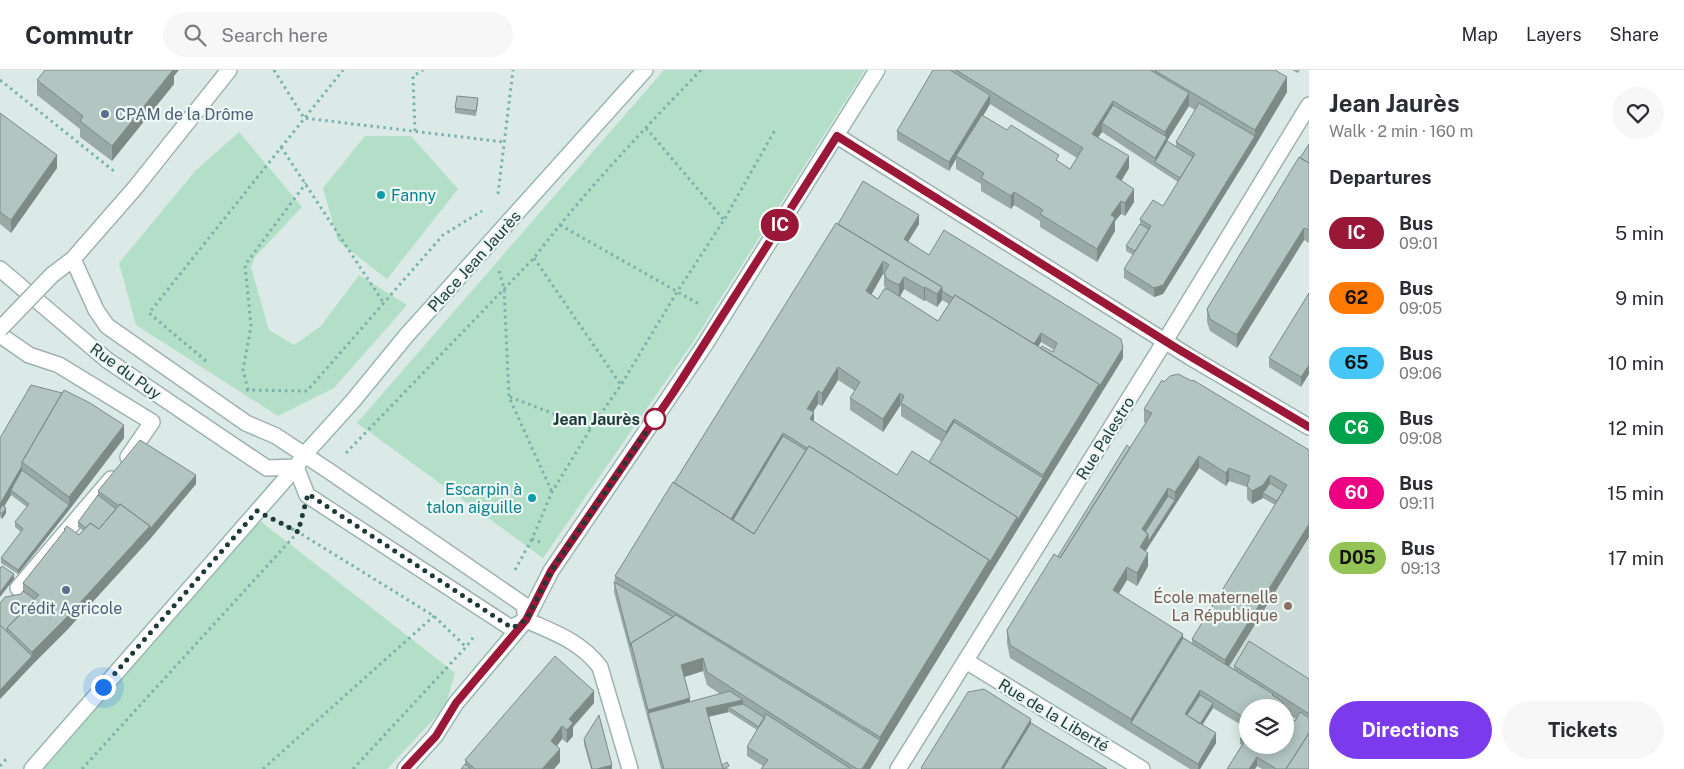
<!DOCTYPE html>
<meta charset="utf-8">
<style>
:root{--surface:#fff;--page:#f7f7f7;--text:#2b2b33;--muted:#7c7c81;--line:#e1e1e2;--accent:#7c3aed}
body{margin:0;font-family:"Public Sans",sans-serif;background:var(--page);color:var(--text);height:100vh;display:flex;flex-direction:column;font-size:19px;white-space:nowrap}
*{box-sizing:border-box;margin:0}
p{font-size:16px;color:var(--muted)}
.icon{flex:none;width:28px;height:28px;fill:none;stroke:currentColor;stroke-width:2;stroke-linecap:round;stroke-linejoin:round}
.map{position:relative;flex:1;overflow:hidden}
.drawer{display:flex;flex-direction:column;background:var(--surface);width:375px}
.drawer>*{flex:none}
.badge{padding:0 10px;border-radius:16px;font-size:18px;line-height:32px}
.tools{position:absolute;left:1239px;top:629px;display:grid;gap:10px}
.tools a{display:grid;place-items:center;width:55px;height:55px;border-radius:50%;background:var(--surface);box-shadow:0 2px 12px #0003;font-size:25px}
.you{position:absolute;width:25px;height:25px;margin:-12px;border:4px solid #fff;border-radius:50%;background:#1a73e8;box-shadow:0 0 0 8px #1a73e833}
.map>.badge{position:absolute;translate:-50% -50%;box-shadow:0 0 0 2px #fff}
h2{padding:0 20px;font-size:19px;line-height:45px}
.round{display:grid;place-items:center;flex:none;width:52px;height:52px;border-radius:26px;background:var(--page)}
.head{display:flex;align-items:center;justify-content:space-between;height:85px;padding:0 20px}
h1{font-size:24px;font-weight:700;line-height:38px}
.action{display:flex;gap:10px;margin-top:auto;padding:10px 20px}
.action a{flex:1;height:58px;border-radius:30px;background:var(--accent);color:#fff;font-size:20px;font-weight:700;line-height:58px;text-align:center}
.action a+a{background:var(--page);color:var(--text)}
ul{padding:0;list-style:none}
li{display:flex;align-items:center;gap:15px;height:65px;padding:0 20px}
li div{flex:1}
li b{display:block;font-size:19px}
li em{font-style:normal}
li .badge{min-width:55px;font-weight:700;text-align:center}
header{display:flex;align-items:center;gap:30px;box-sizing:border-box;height:70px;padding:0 25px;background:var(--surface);border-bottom:1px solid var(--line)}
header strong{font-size:24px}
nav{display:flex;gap:28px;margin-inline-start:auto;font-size:18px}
.search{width:350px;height:45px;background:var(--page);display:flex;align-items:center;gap:12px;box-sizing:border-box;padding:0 18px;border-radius:28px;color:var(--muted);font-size:19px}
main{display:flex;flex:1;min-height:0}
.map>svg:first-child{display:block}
.built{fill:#cbdad6}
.green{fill:#b3dec7}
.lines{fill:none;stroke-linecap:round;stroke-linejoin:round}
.minor-casing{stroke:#9fb2af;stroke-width:18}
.tertiary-casing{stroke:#9fb2af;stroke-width:18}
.secondary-casing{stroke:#9bb7b2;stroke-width:18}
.path{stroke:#7ab1ab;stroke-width:3;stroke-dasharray:2.5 4;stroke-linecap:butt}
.minor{stroke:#fff;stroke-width:15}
.tertiary{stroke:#fff;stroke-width:15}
.secondary{stroke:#fff;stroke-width:15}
.minor-bridge-casing{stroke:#9fb2af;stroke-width:18;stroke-linecap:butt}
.minor-bridge{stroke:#fff;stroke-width:15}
.wall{fill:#99a9a5;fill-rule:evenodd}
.shaded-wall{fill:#7d8a86}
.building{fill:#b2c5c0;stroke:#7d8a86}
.line-casing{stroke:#fff;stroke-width:11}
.line{stroke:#9b1738;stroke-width:8}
.walk{stroke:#1d3a38;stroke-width:5;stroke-dasharray:0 9}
.service-dot{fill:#5c6f8a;stroke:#edf7f4;stroke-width:2}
.culture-dot{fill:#0f9aa8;stroke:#edf7f4;stroke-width:2}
.stop-dot{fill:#fff;stroke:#9b1738;stroke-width:2.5}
.education-dot{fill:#8d6e63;stroke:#edf7f4;stroke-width:2}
.labels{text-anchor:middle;stroke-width:4.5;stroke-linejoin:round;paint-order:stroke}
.service-label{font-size:16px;fill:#4e5e75;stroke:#edf7f4;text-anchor:start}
.culture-label{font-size:16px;fill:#0d838f;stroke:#edf7f4;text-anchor:start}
.street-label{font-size:16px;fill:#1d3a38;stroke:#edf7f4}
.stop-label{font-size:16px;font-weight:bold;fill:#1d3a38;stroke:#edf7f4;text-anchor:end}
.education-label{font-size:16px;fill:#785e54;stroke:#edf7f4;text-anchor:end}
</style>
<header>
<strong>Commutr</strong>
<div class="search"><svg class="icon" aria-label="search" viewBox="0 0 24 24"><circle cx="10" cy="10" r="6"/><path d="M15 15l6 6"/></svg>Search here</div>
<nav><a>Map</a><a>Layers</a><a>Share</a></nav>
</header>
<main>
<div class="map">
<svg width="1309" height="699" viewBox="0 0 1309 699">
<rect width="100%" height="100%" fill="#dceae7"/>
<!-- built -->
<path class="built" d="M 1309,468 L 1309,657 L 1285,642 L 1285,638 L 1225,603 Z"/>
<!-- green -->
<path class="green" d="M 664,0 L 865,0 L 695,269 L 543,488 L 357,353 Z
M 239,62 L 302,137 L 255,187 L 251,197 L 269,260 L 294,275 L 321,256 L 359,205 L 407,235 L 334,318 L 278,346 L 136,255 L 119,193 L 196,100 Z
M 365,66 L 411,66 L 458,119 L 387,209 L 338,171 L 323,118 Z
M 259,450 L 455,603 L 445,637 L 387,699 L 44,699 Z"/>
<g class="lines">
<!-- minor casing -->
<g class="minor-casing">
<path id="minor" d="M 73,189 L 96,240 L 107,256 L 246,353 L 276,366 L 329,401 L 524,535 L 526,550
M 0,199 L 107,290 L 234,376 L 267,398 L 296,397 L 307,425 L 511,558 L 526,550
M 52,205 L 73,189 L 135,118 L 229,0
M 0,265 L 29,285 L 59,295 L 152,352 L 128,387
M 18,518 L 111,409
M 526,550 C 555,563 580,571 600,597 L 630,699
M 966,591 L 1142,699
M 898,699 L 1165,271 L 1309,35"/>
</g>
<!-- tertiary casing -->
<g class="tertiary-casing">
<path id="tertiary" d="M 837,66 L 1190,287 L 1309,357"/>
</g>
<!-- secondary casing -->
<g class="secondary-casing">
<path id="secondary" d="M 32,699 L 296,397 L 305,384 L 352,332 L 406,266 L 645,0
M 405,699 L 435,666 L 456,633 L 526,550 L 551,501 L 704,276 L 877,0"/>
</g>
<!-- path -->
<path class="path" d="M 274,0 L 304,48 L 504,72
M 0,10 L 115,102
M 646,58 L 724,150
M 415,61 L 413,6 L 423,0
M 281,77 L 383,232
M 498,124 L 513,0
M 560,155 L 699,234
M 534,188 L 621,315
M 499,201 L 504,218 L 509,327 L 552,422
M 206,291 L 149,243 L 343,0
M 246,320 L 307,321 L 443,165 L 482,141
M 248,320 L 243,300 L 251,256 L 245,195 L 306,113
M 510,327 L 591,358
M 346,383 L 534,188 C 585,121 643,60 701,0
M 280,453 L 298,462 L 301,451
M 540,472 L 532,469 L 552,422 L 591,358 L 621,315 L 677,222 L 724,150 L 775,60
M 515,500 L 532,469
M 0,696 L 8,687
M 82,699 L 298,462 L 434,546 L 466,577
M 263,699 L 434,546
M 353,699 L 466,577 L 475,565"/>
<!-- minor -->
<use href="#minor" class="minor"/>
<!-- tertiary -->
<use href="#tertiary" class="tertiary"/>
<!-- secondary -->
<use href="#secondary" class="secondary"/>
<!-- minor-bridge casing -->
<g class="minor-bridge-casing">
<path id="minor-bridge" d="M 0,259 L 52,205"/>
</g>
<!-- minor-bridge -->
<use href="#minor-bridge" class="minor-bridge"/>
</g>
<!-- wall -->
<path class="wall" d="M 933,0 L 1275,0 L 1287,22 L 1163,224 L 1154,227 L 1124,208 L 1124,199 L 1133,185 L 1126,181 L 1126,176 L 1140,154 L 1140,149 L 1163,136 L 1178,112 L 1155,97 L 1102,62 L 1098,67 L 1129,98 L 1121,111 L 1134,132 L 1125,146 L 1121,144 L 1115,151 L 1115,161 L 1097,192 L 1040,157 L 1040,151 L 1014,135 L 1011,139 L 981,121 L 981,114 L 956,99 L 956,89 L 949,101 L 897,70 L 897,61 ZM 990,34 L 1077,88 L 1070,99 L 983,46 ZM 1188,36 L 1195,40 L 1176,72 L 1176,76 L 1167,71 Z
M 1292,0 L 1300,0 L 1298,3 Z
M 174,6 L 174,14 L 112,91 L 80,67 L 80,59 L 37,25 L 37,10 Z
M 478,33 L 476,46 L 455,43 L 455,38 Z
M 0,43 L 57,98 L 11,163 L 0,154 Z
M 1309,74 L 1309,173 L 1304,170 L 1237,278 L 1210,261 L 1207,252 L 1207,239 Z
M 838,154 L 919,154 L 908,172 L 929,185 L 1123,288 L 870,699 L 761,699 L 763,696 L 747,686 L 747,677 L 757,660 L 729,642 L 709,647 L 722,695 L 729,699 L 661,699 L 614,522 L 615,506 ZM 883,204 L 884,205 L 884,216 L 886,219 L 878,229 L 871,225 ZM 904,219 L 924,231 L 925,230 L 937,237 L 942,230 L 949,234 L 938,251 L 900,227 ZM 1041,272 L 1054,280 L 1053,282 L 1038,277 ZM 838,310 L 855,321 L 850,328 L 850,340 L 883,362 L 900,336 L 901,336 L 901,346 L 942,372 L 929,392 L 897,405 L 814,352 L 813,342 L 818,334 L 822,336 ZM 703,601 L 707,615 L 720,624 L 690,632 L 684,607 Z
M 1309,223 L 1301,317 L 1269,297 L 1269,288 Z
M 1144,339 L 1309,380 L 1309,467 L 1229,596 L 1234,599 L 1234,596 L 1309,609 L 1309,699 L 1262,699 L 1257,696 L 1255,699 L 1227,699 L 1242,675 L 1240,674 L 1240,669 L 1295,651 L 1296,649 L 1285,642 L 1285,638 L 1248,638 L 1248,659 L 1213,638 L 1202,655 L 1216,673 L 1200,699 L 1190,699 L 1010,588 L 1007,573 L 1007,560 L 1058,486 L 1146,353 L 1144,352 ZM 1199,398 L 1226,416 L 1229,411 L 1247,417 L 1247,429 L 1252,434 L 1263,428 L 1275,435 L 1192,569 L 1192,573 L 1118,524 L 1127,510 L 1137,516 L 1148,496 L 1145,481 Z
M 0,368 L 124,368 L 69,440 L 18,504 L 1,493 L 1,488 L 21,462 L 15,457 L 15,452 L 27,437 L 11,425 L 4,436 L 6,443 L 2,449 L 0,447 Z
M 196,414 L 150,469 L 67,560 L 32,595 L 0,629 L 0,533 L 21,524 L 23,521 L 23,513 L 64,462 L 64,459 L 79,465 L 83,460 L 78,457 L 78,452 L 98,425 L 98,421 Z
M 594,633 L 573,657 L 573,666 L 567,673 L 562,669 L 557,676 L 560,692 L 554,699 L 461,699 L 465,694 L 465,690 Z
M 584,669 L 612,699 L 591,699 L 584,674 Z"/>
<!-- shaded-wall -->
<path class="shaded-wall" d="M 170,0 L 179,0 L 174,6 L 174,14 L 112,91 L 112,76 Z
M 1287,7 L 1287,22 L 1255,76 L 1255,60 Z
M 1189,23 L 1189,36 L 1167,71 L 1167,76 L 1155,92 L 1155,88 L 1165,71 L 1165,62 Z
M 990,25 L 990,34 L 958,87 L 956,86 L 956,89 L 949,101 L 949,92 Z
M 1113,31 L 1113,44 L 1102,53 L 1102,62 L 1092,76 L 1092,64 Z
M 1255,66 L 1255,76 L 1163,224 L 1154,227 L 1154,218 Z
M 57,85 L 57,98 L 11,163 L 11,150 Z
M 1129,86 L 1129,98 L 1116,120 L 1116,107 Z
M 1134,119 L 1134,132 L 1125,146 L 1125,133 Z
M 1014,122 L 1014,135 L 1011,139 L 1011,126 Z
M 1121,131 L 1121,144 L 1115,151 L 1115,161 L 1097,192 L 1097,179 L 1111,145 Z
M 919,145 L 919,154 L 904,178 L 904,169 Z
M 1304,158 L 1304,170 L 1237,278 L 1237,265 Z
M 883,191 L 883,204 L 866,234 L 866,221 Z
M 904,207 L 904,219 L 899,228 L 899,215 Z
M 925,217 L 925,230 L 924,231 L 924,218 Z
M 942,217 L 942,230 L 937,237 L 937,224 Z
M 1041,263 L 1041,272 L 1032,286 L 1032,276 Z
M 1123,278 L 1123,288 L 870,699 L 862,699 L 880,670 L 880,667 L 989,490 L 1043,408 L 1043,405 L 1099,314 Z
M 1309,295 L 1309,304 L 1301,317 L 1301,307 Z
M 838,297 L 838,310 L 822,336 L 822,323 Z
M 818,321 L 818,334 L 807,352 L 807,339 Z
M 900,323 L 900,336 L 883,362 L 883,349 Z
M 814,342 L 814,355 L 810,349 Z
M 954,349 L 954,361 L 946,374 L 946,362 Z
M 124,355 L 124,368 L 69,440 L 18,504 L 18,500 L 69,435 L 69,427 Z
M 783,363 L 783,376 L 730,455 L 730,451 Z
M 1199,386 L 1199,398 L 1140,490 L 1140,477 L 1148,464 L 1175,430 L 1175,422 Z
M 22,396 L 22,405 L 11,420 L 11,425 L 1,442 L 0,442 L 0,434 Z
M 1229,398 L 1229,411 L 1226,416 L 1226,403 Z
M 196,405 L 196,414 L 150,469 L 67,560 L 32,595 L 0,629 L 0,620 L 32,586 L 32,582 Z
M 1270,405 L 1270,418 L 1263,423 L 1263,428 L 1252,434 L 1252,421 Z
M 1168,418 L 1168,430 L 1144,469 L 1142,459 Z
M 6,438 L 6,443 L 2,449 L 2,444 Z
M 1309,454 L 1309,467 L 1225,603 L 1225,590 Z
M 1148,483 L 1148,496 L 1137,516 L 1137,503 Z
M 1127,497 L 1127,510 L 1113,533 L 1113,520 Z
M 14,504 L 14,509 L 0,527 L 0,522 Z
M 1183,564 L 1183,577 L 1131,653 L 1131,649 Z
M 703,588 L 703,601 L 681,608 L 681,595 Z
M 1200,620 L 1200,630 L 1185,649 L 1185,644 Z
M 594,621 L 594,633 L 573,657 L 573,666 L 567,673 L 567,660 L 569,649 Z
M 690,628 L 690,641 L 648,643 L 648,640 Z
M 743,630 L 743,639 L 728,637 L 728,642 L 729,642 L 706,647 L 706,638 Z
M 1213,633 L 1213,638 L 1198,662 L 1198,657 Z
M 1031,649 L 1031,662 L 1009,699 L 1001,699 Z
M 562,656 L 562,669 L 551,683 L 551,671 Z
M 1216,663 L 1216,673 L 1200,699 L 1198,699 L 1198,694 Z
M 560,679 L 560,692 L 554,699 L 542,699 Z
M 1257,687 L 1257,696 L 1255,699 L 1249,699 Z
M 612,695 L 612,699 L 597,699 Z"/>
<!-- building -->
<path class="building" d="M 45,0 L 173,0 L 112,76 L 80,51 L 83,46 L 37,10 Z
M 933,0 L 950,0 L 990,25 L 949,92 L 897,61 Z
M 956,0 L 1150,0 L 1189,23 L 1165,62 L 1113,31 L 1092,64 L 1129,86 L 1116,107 L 1134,119 L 1125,133 L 1121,131 L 1111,145 L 1115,148 L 1097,179 L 1040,144 L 1043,140 L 1014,122 L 1011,126 L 981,108 L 984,103 L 956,86 L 982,45 L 1007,60 L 1011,55 L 1059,85 L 1056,90 L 1070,99 L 1083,78 Z
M 1154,0 L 1275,0 L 1287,7 L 1255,60 Z
M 457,26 L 478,28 L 476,41 L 455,38 Z
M 1199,33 L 1255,66 L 1163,215 L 1154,218 L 1124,199 L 1151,156 L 1140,149 L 1153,130 L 1163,136 L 1195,84 L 1176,72 Z
M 1113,35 L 1167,67 L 1155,88 L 1102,53 Z
M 0,43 L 57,85 L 11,150 L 0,142 Z
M 1167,71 L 1193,87 L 1180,108 L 1155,92 Z
M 1309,74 L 1309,93 L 1300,88 Z
M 1299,87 L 1309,93 L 1309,160 L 1304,158 L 1237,265 L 1210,249 L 1207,239 Z
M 863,111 L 919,145 L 904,169 L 929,185 L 944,160 L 1121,269 L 1123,278 L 1099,317 L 1099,314 L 1040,278 L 1042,276 L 1053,282 L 1057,273 L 1041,263 L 1034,274 L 955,225 L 953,228 L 942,221 L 942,217 L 838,154 Z
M 836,153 L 942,217 L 937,224 L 925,217 L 924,218 L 904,207 L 899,215 L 887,209 L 884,203 L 889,195 L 883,191 L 866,221 L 878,229 L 884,219 L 888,219 L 938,251 L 955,225 L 1099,314 L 1043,405 L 954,349 L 946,362 L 901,333 L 904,326 L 900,323 L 883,349 L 850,328 L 860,312 L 838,297 L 822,323 L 818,321 L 807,339 L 814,342 L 810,349 L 897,405 L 912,381 L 1017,447 L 989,493 L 989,490 L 809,376 L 807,378 L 783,363 L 731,449 L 674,413 Z
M 1140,154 L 1149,159 L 1135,181 L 1126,176 Z
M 1309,223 L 1309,295 L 1301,307 L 1269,288 Z
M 1178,304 L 1192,311 L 1193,310 L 1309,380 L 1309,454 L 1225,590 L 1192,569 L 1287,415 L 1270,405 L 1263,415 L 1252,421 L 1247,416 L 1250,406 L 1229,398 L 1226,403 L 1199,386 L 1175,422 L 1168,418 L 1142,459 L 1148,464 L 1140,477 L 1148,483 L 1137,503 L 1127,497 L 1113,520 L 1183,564 L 1131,649 L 1010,575 L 1007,560 L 1054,484 L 1060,488 L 1152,343 L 1144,339 L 1162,310 L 1164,312 L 1170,306 Z
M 31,315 L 62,323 L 22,392 L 22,396 L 0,434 L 0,368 Z
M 64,320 L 90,333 L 124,355 L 69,427 L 22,392 Z
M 954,352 L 1043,408 L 1017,451 L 1017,447 L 929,392 Z
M 783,366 L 806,380 L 754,464 L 733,450 Z
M 140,370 L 196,405 L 150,459 L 150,456 L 120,434 L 119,436 L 98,421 Z
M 1127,375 L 1130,378 L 1060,488 L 1058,486 Z
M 809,376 L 989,490 L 880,667 L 615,506 L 673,412 L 754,464 Z
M 22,400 L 69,435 L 18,500 L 1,488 L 23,459 L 15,452 L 29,434 L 11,420 Z
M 1270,413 L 1283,421 L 1277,431 L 1263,423 Z
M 98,425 L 116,439 L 99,459 L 90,453 L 86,458 L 78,452 Z
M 1168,426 L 1175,430 L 1148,472 L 1148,464 L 1145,462 Z
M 120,434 L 150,456 L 67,547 L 32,582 L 7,558 L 39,525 L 23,513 L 65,460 L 64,459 L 67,456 L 79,465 L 90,453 L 99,459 Z
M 2,435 L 6,438 L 2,444 L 0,442 L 0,439 Z
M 2,496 L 14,504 L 0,522 L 0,498 Z
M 614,512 L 673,547 L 631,573 L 631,577 Z
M 23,521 L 34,529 L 7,558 L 7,562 L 0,555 L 0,533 L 5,527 L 21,524 Z
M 676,545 L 880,670 L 862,699 L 857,699 L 707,602 L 703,588 L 681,595 L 690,628 L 648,640 L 631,573 Z
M 0,555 L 32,586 L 0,620 Z
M 1183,568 L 1273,624 L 1272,625 L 1283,632 L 1280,638 L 1248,638 L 1248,650 L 1200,620 L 1185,644 L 1216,663 L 1198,694 L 1131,653 Z
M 1249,571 L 1309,609 L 1309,644 L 1234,596 Z
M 555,586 L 594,621 L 569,649 L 573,653 L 567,660 L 562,656 L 551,671 L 560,679 L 542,699 L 475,699 L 465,690 Z
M 984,619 L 1031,649 L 1001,699 L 922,699 L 921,698 L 968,622 Z
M 730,621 L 743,630 L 706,638 L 723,699 L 664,699 L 648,643 Z
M 1200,625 L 1213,633 L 1200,654 L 1187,645 Z
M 743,634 L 765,648 L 759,657 L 728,637 Z
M 1300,642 L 1309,648 L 1309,663 L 1286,699 L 1275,699 L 1275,698 L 1257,687 L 1249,699 L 1227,699 L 1248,666 L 1248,675 L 1285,675 L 1285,645 L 1295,651 Z
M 766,644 L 851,699 L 761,699 L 768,690 L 747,677 Z
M 599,645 L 612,695 L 597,699 L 592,699 L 584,669 Z
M 1031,653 L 1107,699 L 1003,699 Z
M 1309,663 L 1309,699 L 1286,699 Z
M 1243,665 L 1246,667 L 1244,671 L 1240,669 Z
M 727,692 L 729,696 L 723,699 L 722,695 Z
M 465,694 L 471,699 L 461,699 Z"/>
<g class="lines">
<!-- line casing -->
<g class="line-casing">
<path id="line" d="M 405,699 L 436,666 L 456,633 L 526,550 L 551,501 L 673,323 L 837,66 L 1178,279 L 1309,357"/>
</g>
<!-- line -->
<use href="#line" class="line"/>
<!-- walk -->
<path class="walk" d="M 103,617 L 257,441 L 298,462 L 308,424 L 512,558 L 526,550 L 551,501 L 655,349"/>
</g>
<!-- markers -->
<g class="service-dot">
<circle cx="105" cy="44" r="5"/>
<circle cx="66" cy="520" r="5"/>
</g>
<g class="culture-dot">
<circle cx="381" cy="125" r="5"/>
<circle cx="532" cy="428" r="5"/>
</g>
<circle class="stop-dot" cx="655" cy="349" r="10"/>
<circle class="education-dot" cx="1288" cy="536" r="5"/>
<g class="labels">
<!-- service labels -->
<g class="service-label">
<text x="115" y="50">CPAM de la Drôme</text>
<text x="66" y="544" text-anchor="middle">Crédit Agricole</text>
</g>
<!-- culture labels -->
<g class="culture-label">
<text x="391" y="131">Fanny</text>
<text x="522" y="425" text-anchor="end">Escarpin à<tspan x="522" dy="18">talon aiguille</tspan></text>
</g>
<!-- street labels -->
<g class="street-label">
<text transform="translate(474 191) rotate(-48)" y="6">Place Jean Jaurès</text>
<text transform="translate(126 301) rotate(36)" y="6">Rue du Puy</text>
<text transform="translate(1105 368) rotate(-58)" y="6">Rue Palestro</text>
<text transform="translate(1054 645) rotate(31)" y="6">Rue de la Liberté</text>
</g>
<!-- stop labels -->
<g class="stop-label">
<text x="640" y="355">Jean Jaurès</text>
</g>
<!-- education labels -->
<g class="education-label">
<text x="1278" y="533">École maternelle<tspan x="1278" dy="18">La République</tspan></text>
</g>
</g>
</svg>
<div class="tools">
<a><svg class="icon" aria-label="layers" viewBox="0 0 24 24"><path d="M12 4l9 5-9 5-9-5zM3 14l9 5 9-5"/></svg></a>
</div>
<div class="you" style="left:103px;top:617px"></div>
<b class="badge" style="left:780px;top:155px;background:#9b1738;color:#fff">IC</b>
</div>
<section class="drawer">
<div class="head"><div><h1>Jean Jaurès</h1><p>Walk · 2 min · 160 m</p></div><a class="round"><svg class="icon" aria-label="heart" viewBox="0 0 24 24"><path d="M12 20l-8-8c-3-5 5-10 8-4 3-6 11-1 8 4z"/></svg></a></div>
<h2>Departures</h2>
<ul>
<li><span class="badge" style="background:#9b1738;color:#fff">IC</span><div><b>Bus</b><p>09:01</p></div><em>5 min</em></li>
<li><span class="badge" style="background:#ff7800;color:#111">62</span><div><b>Bus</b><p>09:05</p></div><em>9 min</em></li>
<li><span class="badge" style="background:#45c6f6;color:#111">65</span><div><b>Bus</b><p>09:06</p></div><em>10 min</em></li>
<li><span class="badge" style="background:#00a14b;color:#fff">C6</span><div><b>Bus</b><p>09:08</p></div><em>12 min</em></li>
<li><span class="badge" style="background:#ed0082;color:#fff">60</span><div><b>Bus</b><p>09:11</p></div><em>15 min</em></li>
<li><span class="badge" style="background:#94c356;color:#111">D05</span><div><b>Bus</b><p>09:13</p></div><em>17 min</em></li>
</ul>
<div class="action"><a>Directions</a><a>Tickets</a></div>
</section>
</main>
